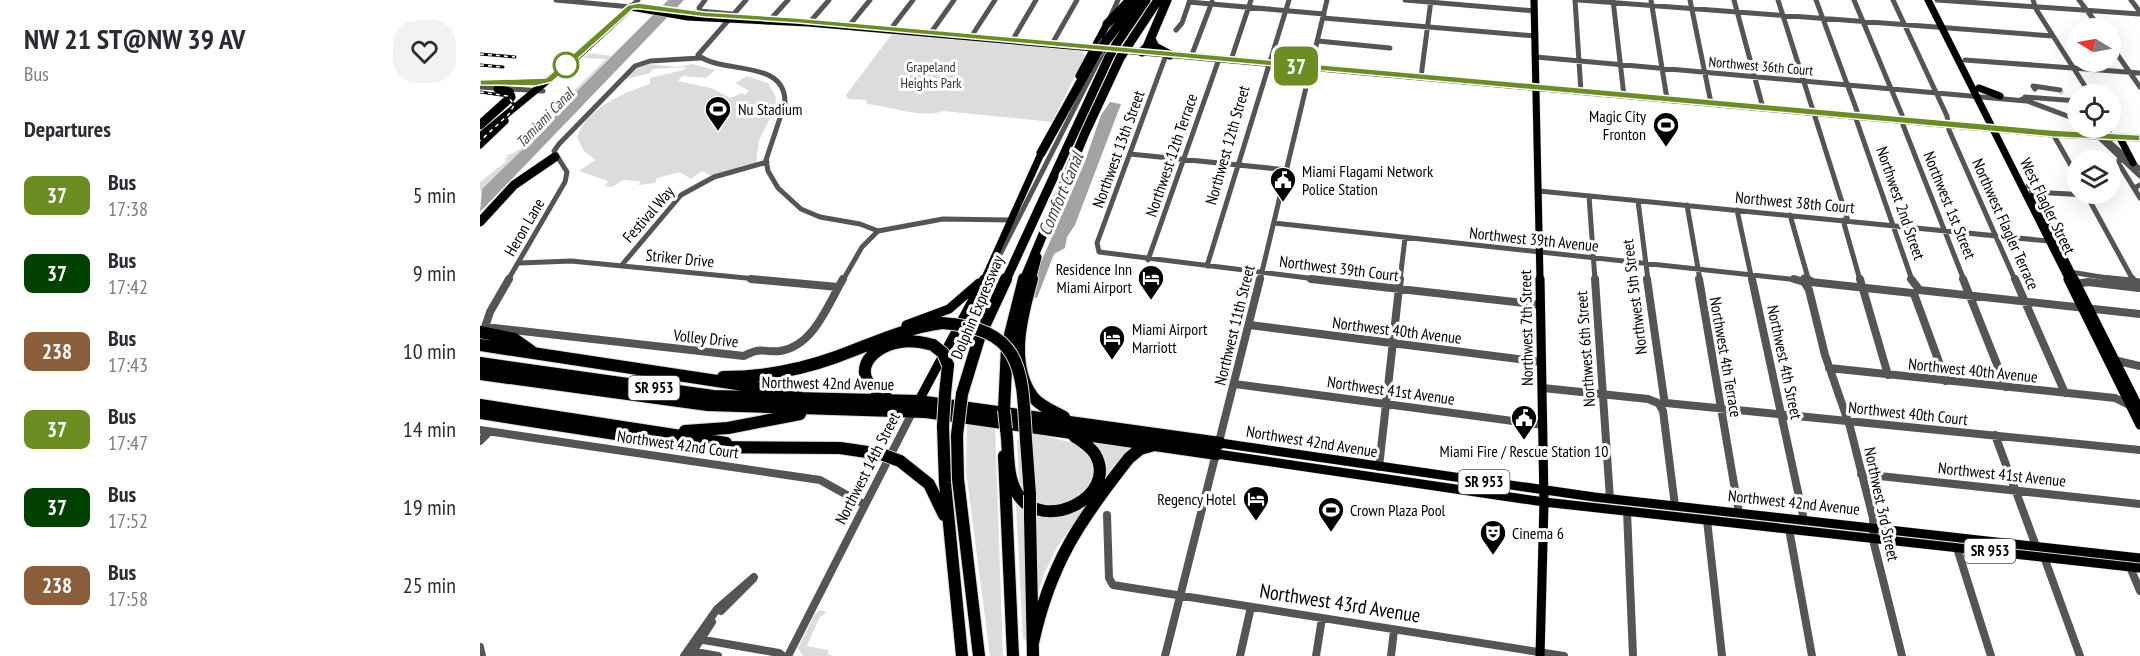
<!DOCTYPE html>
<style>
:root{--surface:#fff;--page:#f2f2f3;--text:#2b2b33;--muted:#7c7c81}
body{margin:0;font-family:"PT Sans Narrow",sans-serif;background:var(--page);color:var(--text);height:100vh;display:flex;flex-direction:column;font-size:22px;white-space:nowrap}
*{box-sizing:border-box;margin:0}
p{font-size:20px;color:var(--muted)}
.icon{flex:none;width:33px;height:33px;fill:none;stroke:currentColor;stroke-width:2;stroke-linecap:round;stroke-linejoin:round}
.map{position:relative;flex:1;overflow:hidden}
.drawer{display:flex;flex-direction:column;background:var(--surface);width:480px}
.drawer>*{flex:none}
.badge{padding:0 12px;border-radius:9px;font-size:21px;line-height:39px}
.needle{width:39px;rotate:280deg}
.controls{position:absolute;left:1587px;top:18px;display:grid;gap:12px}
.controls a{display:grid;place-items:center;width:54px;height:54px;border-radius:50%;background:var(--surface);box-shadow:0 6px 24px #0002;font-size:30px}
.map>.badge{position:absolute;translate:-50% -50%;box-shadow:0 0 0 3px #fff}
h2{padding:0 24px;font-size:22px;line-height:54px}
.round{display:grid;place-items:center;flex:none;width:63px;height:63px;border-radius:24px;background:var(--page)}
.summary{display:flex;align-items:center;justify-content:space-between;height:102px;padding:0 24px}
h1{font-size:28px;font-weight:700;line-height:45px}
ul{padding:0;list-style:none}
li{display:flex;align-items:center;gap:18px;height:78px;padding:0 24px}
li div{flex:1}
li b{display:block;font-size:22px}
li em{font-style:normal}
li .badge{min-width:66px;font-weight:700;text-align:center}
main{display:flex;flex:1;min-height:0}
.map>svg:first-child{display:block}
.green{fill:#dcdcdc}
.water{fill:#a3a3a3}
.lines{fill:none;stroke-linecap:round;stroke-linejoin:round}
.minor-tunnel{stroke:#d9d9d9;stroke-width:5;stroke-dasharray:5 3;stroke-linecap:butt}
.major-far1-casing{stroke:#dbdbdb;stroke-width:8}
.major-casing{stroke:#dbdbdb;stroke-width:10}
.highway-far1-casing{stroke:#dbdbdb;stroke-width:10}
.highway-casing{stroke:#dbdbdb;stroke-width:14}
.minor-far1{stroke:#555;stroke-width:5}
.minor{stroke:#555;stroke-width:8}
.major-far1{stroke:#000;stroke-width:7}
.major{stroke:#000;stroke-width:9}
.highway-far1{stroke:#000;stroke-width:9}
.highway{stroke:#000;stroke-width:12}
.rail-casing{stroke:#000;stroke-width:3}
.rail{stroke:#fff;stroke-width:1.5;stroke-dasharray:4;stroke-linecap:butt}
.highway-bridge-far1-casing{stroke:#dbdbdb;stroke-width:10;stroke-linecap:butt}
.highway-bridge-casing{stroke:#dbdbdb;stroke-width:14;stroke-linecap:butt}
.highway-bridge-far1{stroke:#000;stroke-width:9}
.highway-bridge{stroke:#000;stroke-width:12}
.line{fill:#6b8e23;stroke:#fff;stroke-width:1.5}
.stop-dot{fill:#fff;stroke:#6b8e23;stroke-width:3}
.labels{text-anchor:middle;stroke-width:6;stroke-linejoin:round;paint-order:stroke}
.far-street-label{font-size:14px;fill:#000;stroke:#fff}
.far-park-label{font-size:14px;fill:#333;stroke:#fff}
.far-water-label{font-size:15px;font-style:italic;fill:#444;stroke:#fff}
.shield{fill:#fff;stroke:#4c4c4c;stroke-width:1.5}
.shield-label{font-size:15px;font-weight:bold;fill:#000}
.poi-label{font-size:16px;fill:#000;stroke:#fff;text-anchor:start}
.street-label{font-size:16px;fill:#000;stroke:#fff}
.water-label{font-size:18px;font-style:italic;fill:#444;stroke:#fff}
.near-street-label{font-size:20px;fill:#000;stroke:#fff}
</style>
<main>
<section class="drawer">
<div class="summary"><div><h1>NW 21 ST@NW 39 AV</h1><p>Bus</p></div><a class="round"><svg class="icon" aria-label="heart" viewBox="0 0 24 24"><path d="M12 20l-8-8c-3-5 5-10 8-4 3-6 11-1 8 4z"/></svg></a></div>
<h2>Departures</h2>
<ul>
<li><span class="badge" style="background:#6b8e23;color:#fff">37</span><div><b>Bus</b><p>17:38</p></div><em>5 min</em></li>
<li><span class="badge" style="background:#004000;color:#fff">37</span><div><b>Bus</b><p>17:42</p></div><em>9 min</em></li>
<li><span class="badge" style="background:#8b5e3c;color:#fff">238</span><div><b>Bus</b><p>17:43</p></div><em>10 min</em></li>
<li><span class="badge" style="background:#6b8e23;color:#fff">37</span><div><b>Bus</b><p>17:47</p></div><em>14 min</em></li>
<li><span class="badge" style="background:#004000;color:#fff">37</span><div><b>Bus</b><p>17:52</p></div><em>19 min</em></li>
<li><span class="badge" style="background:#8b5e3c;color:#fff">238</span><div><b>Bus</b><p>17:58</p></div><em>25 min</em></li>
</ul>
</section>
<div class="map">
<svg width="1660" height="656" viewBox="0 0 1660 656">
<rect width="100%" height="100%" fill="#fff"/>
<!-- green -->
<path class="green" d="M 158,29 L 86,102 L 70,123 L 0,192 L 0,182 L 17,169 L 14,168 L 19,168 L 27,160 L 23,158 L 28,158 L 26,155 C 40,155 67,124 77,112 L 74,110 L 126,59 L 103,58 L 109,53 L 132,56 Z
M 412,34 L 602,51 L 605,56 L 572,122 L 463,111 C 441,119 410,106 387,104 L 386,100 L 368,99 L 366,95 Z
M 167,64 L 197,67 L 213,64 L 235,70 L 226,78 L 202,76 L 198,81 L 231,88 L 250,98 L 262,93 L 265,95 L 269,91 L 255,83 L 267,76 L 288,83 L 296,98 L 295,109 L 279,140 L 276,164 L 232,176 L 222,171 L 211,179 L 200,172 L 177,178 L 175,183 L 159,185 L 160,181 L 143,180 L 132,187 L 125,186 L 128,181 L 99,171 L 115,160 L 104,151 L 97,137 C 107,108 143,93 170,84 L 170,78 L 203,70 L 207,67 L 173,69 L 170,73 L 143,80 L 156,68 Z
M 487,422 L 515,426 L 523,656 L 510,656 L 486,471 Z
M 550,432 L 604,446 L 618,471 L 605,495 L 570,508 L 546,498 L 539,485 L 537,440 Z
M 615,442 L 651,448 L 618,490 L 624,473 L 624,457 L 621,458 L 612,444 Z
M 614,495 L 577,547 L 563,576 L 556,603 L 554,513 Z
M 539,504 L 546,509 L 547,640 L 543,639 L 536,505 Z
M 340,610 L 347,612 L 339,618 L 327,646 L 348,650 L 348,655 L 355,656 L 323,656 L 318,648 L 335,614 Z"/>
<!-- water -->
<path class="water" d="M 188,0 L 204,0 L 0,212 L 2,189 L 70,123 L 86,102 Z
M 630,102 L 641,104 L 595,225 L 587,237 L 585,248 L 574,254 L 557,298 L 552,297 L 561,262 L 604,164 L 621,115 Z"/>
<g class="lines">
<!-- minor-tunnel -->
<path class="minor-tunnel" d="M 1580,90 L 1584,96"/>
<!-- major-far1 casing -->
<g class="major-far1-casing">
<path id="major-far1" d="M 1054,0 L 1060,280
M 1448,0 L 1589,280
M 151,7 L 208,17 L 329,23 L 625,49
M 641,50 L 1573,134 L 1660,138
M 599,76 L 627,24
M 1499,88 L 1520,96
M 0,136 L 101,53 L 151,7
M 1641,140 L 1653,163
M 0,145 L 25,121
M 1553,196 L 1595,280
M 504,280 L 564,147"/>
</g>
<!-- major casing -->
<g class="major-casing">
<path id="major" d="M 1060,279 L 1064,502 L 1060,656
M 1588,279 L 1660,425
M 1594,279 L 1660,410
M 426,325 L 469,309 L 499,283
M 437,404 L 504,279
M 740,443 L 1114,497 L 1660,558
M 737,454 L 1064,502 L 1660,568"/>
</g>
<!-- highway-far1 casing -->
<g class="highway-far1-casing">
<path id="highway-far1" d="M 627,24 L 650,0
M 671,39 L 675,47 L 690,55
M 626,41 L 658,0
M 637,43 L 666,0
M 649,44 L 678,0
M 662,52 L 667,47 L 687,0
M 0,125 L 31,97 L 29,92 L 18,89
M 561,153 L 616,54
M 0,222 L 34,185 L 75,157
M 526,280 L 629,57
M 544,280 L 605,133 L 640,58
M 551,280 L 557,257"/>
</g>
<!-- highway casing -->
<g class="highway-casing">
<path id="highway" d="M 552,279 C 542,315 528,364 553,397 C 560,406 573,411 584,417
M 0,332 L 34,339 L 51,351
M 0,345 L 316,393
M 0,363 L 233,396 L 438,401 L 740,443
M 0,374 L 228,405 L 446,412 L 737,454
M 243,377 C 282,377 320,370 356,357 C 392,344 424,328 462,323
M 465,394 L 468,365
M 482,394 L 500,335 L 526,279
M 406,396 C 367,377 388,347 420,342 C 432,340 442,342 453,345
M 0,405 L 246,443
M 524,410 L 527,347 L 544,279
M 0,413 L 220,447 L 360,448 L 401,454
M 463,426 L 465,483 L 482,656
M 526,429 C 529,449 526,475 537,493 C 561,535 640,497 615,454 C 611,447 601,441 594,436
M 205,431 L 248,428 L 320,414
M 477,435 L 478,479 L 499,656
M 546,440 L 550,495
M 524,456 L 533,656
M 420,461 L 449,484 L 464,515
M 550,517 L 553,656
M 553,643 C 570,564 600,520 649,458 L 660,449 L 671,446"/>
</g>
<!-- minor-far1 -->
<path class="minor-far1" d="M 76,0 L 151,7 L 158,0
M 225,0 L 219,8 L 220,11 L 252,14
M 266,0 L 218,55 C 242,75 306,58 305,103 L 286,160 L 288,171 L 298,188 L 321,209 L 340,217 L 380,224 L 398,231 L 463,219 L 529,220
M 925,0 L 1055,11
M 1095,0 L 1101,92
M 1099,0 L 1573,36
M 1133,0 L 1144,96
M 1171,0 L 1187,99
M 1210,0 L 1231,103
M 1254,0 L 1283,108
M 1298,0 L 1368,221
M 1336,0 L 1377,111 L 1375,116 L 1432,280
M 1374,0 L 1422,115 L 1423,125 L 1484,280
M 1413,0 L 1467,116 L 1469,130 L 1535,280
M 1457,0 L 1660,14
M 1553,0 L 1556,9 L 1610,94
M 1599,0 L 1620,28
M 1651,0 L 1660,12
M 709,2 L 844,14
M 843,18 L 1055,36
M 288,22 L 308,0
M 628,22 L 638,0
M 329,23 L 349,0
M 368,27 L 390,0
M 410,30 L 433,0
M 696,30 L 702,23 L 710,0
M 450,34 L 474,0
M 491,37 L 515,0
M 532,41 L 556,0
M 838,41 L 910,48
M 572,44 L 597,0
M 1630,44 L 1660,87
M 686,55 L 617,243 L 619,252 L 844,280
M 711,57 L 732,2
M 1056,57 L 1546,101
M 751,60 L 771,0
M 1485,60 L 1660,73
M 941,77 L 951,0
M 0,87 L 63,91
M 1555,89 L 1553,86 L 1580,90
M 1545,97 L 1598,101
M 1542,99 L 1598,120
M 1609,128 L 1660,176
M 1612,128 L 1629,132 L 1631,127
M 1573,134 L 1598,178
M 1628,141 L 1660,169
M 650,154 L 808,170
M 1642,160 L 1639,160 L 1639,164 L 1660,198
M 1548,186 L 1559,190
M 1059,191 L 1568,241
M 1656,191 L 1656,187 L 1660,185
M 1551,192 L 1607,195
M 1606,194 L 1653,280
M 1109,196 L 1115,280
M 1158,201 L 1168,280
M 1207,205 L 1220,280
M 1257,210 L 1272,280
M 1310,215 L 1328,278
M 1363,220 L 1380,280
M 794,223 L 1318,280
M 668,260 L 739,59
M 40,263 L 91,261 L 286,280
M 141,266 L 201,195 L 234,177 L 287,162
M 727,266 L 809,0
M 1590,272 L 1640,280
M 28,280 L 85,182 L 87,172 L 74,151 L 79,144 L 155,66 L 170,61 L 220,58
M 363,280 L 382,247 L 398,231
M 507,280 L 624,50
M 780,280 L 847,0
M 920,280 L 925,238
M 1323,280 L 1324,277 L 1329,280"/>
<!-- minor -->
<path class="minor" d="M 29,279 L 10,312 L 5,327 L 264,356 C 283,346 283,353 300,351 C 334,346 348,304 363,279
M 271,279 L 358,287
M 831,279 L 1061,305
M 1115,279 L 1130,499
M 1167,279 L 1184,398
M 1219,279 L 1259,513
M 1272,279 L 1324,520
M 1314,279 L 1328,283 L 1331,281 L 1327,279
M 1380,279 L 1408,375
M 1431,279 L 1438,288
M 1483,279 L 1526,387
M 1535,279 L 1585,393
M 1626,279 L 1657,282
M 1652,279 L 1657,287
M 1323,281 L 1324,279
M 1324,282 L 1329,290 L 1345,355 L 1370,427 L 1393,518 L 1394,544 L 1422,656
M 1331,282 L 1432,293
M 1596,284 L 1608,282 L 1659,288
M 504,286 L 508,279
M 1439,290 L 1660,314
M 1434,294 L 1466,381
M 769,325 L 1062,362
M 1634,360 L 1660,366
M 1349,368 L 1635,398 L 1649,405
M 755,384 L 1063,425
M 1063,388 L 1168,399 L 1178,403
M 1186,403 L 1660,450
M 1179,404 L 1183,411 L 1195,506
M 0,430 L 340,480 L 385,505
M 1515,435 L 1556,546
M 0,441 L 9,432
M 899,467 L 920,279
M 1381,474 L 1660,504
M 1147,511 L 1153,656
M 627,515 L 629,578 L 633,585 L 1084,656
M 1227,520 L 1242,656
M 1309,529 L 1332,656
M 1477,548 L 1511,656
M 1564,557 L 1600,656
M 1650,567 L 1660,591
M 241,611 L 273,579
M 218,639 L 299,653 L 303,656
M 0,647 L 2,656
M 210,651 L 238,656
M 204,656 L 237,609 L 274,577
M 210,656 L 232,622
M 308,656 L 433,411
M 685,656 L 780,279
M 760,656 L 771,607
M 836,656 L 842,618
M 911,656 L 914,630"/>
<!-- major-far1 -->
<use href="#major-far1" class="major-far1"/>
<!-- major -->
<use href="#major" class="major"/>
<!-- highway-far1 -->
<use href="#highway-far1" class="highway-far1"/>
<!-- highway -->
<use href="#highway" class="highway"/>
<!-- rail casing -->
<g class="rail-casing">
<path id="rail" d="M 0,54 L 35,57
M 0,65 L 23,67
M 0,92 L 28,96 L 34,105 L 29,114 L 0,141"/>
</g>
<!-- rail -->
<use href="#rail" class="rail"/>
<!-- highway-bridge-far1 casing -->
<g class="highway-bridge-far1-casing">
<path id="highway-bridge-far1" d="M 616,54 L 626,41
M 629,57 L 637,43
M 640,58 L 649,44"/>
</g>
<!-- highway-bridge casing -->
<g class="highway-bridge-casing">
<path id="highway-bridge" d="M 462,323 C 544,329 542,370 546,440
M 453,345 L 463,353 L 468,365
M 524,410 L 526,429
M 463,426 L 465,394
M 477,435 L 482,394
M 401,454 L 420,461
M 550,495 L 550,517"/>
</g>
<!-- highway-bridge-far1 -->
<use href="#highway-bridge-far1" class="highway-bridge-far1"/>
<!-- highway-bridge -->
<use href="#highway-bridge" class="highway-bridge"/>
</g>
<!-- line -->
<path class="line" d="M 159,3 L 225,12 L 317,18 L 1573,130 L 1660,135 L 1660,141 L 1573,137 L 317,23 L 225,17 L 159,9 L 153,9 L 72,82 L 55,86 L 0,85 L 0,80 L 66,78 L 148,5 Z"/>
<!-- icons -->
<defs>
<g id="stadium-pin" transform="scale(1.35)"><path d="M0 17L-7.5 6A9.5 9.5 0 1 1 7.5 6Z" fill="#000" stroke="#fff"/><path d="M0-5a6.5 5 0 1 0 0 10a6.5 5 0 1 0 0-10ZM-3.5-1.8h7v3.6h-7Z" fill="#fff"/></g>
<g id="civic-pin" transform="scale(1.35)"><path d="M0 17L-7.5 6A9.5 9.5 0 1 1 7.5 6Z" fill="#000" stroke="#fff"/><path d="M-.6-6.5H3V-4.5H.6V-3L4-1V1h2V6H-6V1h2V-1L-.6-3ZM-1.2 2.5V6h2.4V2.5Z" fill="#fff"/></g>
<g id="hotel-pin" transform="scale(1.35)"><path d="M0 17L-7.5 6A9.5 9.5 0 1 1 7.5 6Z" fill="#000" stroke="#fff"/><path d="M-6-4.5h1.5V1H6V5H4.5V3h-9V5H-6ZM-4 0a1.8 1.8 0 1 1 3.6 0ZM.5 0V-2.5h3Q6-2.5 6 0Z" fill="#fff"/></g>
<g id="theatre-pin" transform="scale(1.35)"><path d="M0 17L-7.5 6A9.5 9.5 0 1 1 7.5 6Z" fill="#000" stroke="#fff"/><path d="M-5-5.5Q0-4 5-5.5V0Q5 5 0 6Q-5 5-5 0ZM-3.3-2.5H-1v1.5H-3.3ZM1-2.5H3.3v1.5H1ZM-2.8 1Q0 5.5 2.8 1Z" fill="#fff"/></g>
</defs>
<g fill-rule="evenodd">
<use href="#stadium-pin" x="238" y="109"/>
<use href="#stadium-pin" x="1186" y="125"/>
<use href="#civic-pin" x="803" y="180"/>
<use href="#hotel-pin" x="671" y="278"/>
<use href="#hotel-pin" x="632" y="338"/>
<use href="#civic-pin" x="1044" y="418"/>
<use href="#hotel-pin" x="776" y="499"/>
<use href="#stadium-pin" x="851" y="510"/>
<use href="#theatre-pin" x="1013" y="533"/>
</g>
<!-- markers -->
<circle class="stop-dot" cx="86" cy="65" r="12"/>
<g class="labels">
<!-- far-street labels -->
<g class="far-street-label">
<text transform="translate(1281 66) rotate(5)" y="5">Northwest 36th Court</text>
</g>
<!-- far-park labels -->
<g class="far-park-label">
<text x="451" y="72">Grapeland<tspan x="451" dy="16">Heights Park</tspan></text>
</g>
<!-- far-water labels -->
<g class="far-water-label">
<text transform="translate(65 118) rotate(-46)" y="5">Tamiami Canal</text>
</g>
<!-- shield labels -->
<g class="shield">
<rect x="148.5" y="376" width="51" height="24" rx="4.5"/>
<rect x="978.5" y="470" width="51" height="24" rx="4.5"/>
<rect x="1484.5" y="539" width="51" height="24" rx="4.5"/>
</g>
<g class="shield-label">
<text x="174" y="393">SR 953</text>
<text x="1004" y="487">SR 953</text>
<text x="1510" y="556">SR 953</text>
</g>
<!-- poi labels -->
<g class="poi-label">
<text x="258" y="115">Nu Stadium</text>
<text x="1166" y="122" text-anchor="end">Magic City<tspan x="1166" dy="18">Fronton</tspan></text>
<text x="822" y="177">Miami Flagami Network<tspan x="822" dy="18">Police Station</tspan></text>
<text x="652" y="275" text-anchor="end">Residence Inn<tspan x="652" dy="18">Miami Airport</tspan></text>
<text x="652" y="335">Miami Airport<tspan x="652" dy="18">Marriott</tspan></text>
<text x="1044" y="457" text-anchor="middle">Miami Fire / Rescue Station 10</text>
<text x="756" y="505" text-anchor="end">Regency Hotel</text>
<text x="870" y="516">Crown Plaza Pool</text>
<text x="1032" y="539">Cinema 6</text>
</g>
<!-- street labels -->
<g class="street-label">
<text transform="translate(747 145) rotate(-74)" y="6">Northwest 12th Street</text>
<text transform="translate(638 149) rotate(-70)" y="6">Northwest 13th Street</text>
<text transform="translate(691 155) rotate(-71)" y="6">Northwest 12th Terrace</text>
<text transform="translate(1315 202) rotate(5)" y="6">Northwest 38th Court</text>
<text transform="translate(1421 203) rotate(71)" y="6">Northwest 2nd Street</text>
<text transform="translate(1470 205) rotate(68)" y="6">Northwest 1st Street</text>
<text transform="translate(1568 206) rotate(64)" y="6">West Flagler Street</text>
<text transform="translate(168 214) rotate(-49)" y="6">Festival Way</text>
<text transform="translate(1526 224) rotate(66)" y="6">Northwest Flagler Terrace</text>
<text transform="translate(44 227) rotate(-60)" y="6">Heron Lane</text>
<text transform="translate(1054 239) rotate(6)" y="6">Northwest 39th Avenue</text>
<text transform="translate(200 258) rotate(6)" y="6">Striker Drive</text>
<text transform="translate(859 268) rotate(7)" y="6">Northwest 39th Court</text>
<text transform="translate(1154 297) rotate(-97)" y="6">Northwest 5th Street</text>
<text transform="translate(497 307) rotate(-67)" y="6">Dolphin Expressway</text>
<text transform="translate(754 325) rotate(-76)" y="6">Northwest 11th Street</text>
<text transform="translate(1046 328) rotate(-91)" y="6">Northwest 7th Street</text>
<text transform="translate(917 330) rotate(7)" y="6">Northwest 40th Avenue</text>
<text transform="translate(226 338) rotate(6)" y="6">Volley Drive</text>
<text transform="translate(1105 349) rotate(-94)" y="6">Northwest 6th Street</text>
<text transform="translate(1246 357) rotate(80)" y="6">Northwest 4th Terrace</text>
<text transform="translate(1305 362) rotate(78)" y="6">Northwest 4th Street</text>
<text transform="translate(1493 370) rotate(6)" y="6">Northwest 40th Avenue</text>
<text transform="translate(348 383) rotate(1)" y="6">Northwest 42nd Avenue</text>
<text transform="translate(911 390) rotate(8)" y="6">Northwest 41st Avenue</text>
<text transform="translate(1428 413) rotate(6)" y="6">Northwest 40th Court</text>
<text transform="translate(832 441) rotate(9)" y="6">Northwest 42nd Avenue</text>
<text transform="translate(198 444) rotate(8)" y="6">Northwest 42nd Court</text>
<text transform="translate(387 468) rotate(-63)" y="6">Northwest 14th Street</text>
<text transform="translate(1522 474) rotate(6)" y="6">Northwest 41st Avenue</text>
<text transform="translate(1314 502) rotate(6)" y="6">Northwest 42nd Avenue</text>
<text transform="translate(1402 504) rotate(78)" y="6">Northwest 3rd Street</text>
</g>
<!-- water labels -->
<g class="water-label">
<text transform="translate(581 194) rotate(-67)" y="6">Comfort Canal</text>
</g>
<!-- near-street labels -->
<g class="near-street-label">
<text transform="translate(860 603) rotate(9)" y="7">Northwest 43rd Avenue</text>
</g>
</g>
</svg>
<div class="controls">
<a><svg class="needle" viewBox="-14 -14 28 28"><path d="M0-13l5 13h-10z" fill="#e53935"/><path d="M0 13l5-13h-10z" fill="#7c7c81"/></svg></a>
<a><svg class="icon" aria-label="locate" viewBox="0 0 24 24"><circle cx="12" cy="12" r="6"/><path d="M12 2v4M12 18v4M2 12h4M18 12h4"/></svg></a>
<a><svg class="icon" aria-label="layers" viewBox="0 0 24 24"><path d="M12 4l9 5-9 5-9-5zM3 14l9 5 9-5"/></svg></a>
</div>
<b class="badge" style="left:816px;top:66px;background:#6b8e23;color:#fff">37</b>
</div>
</main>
